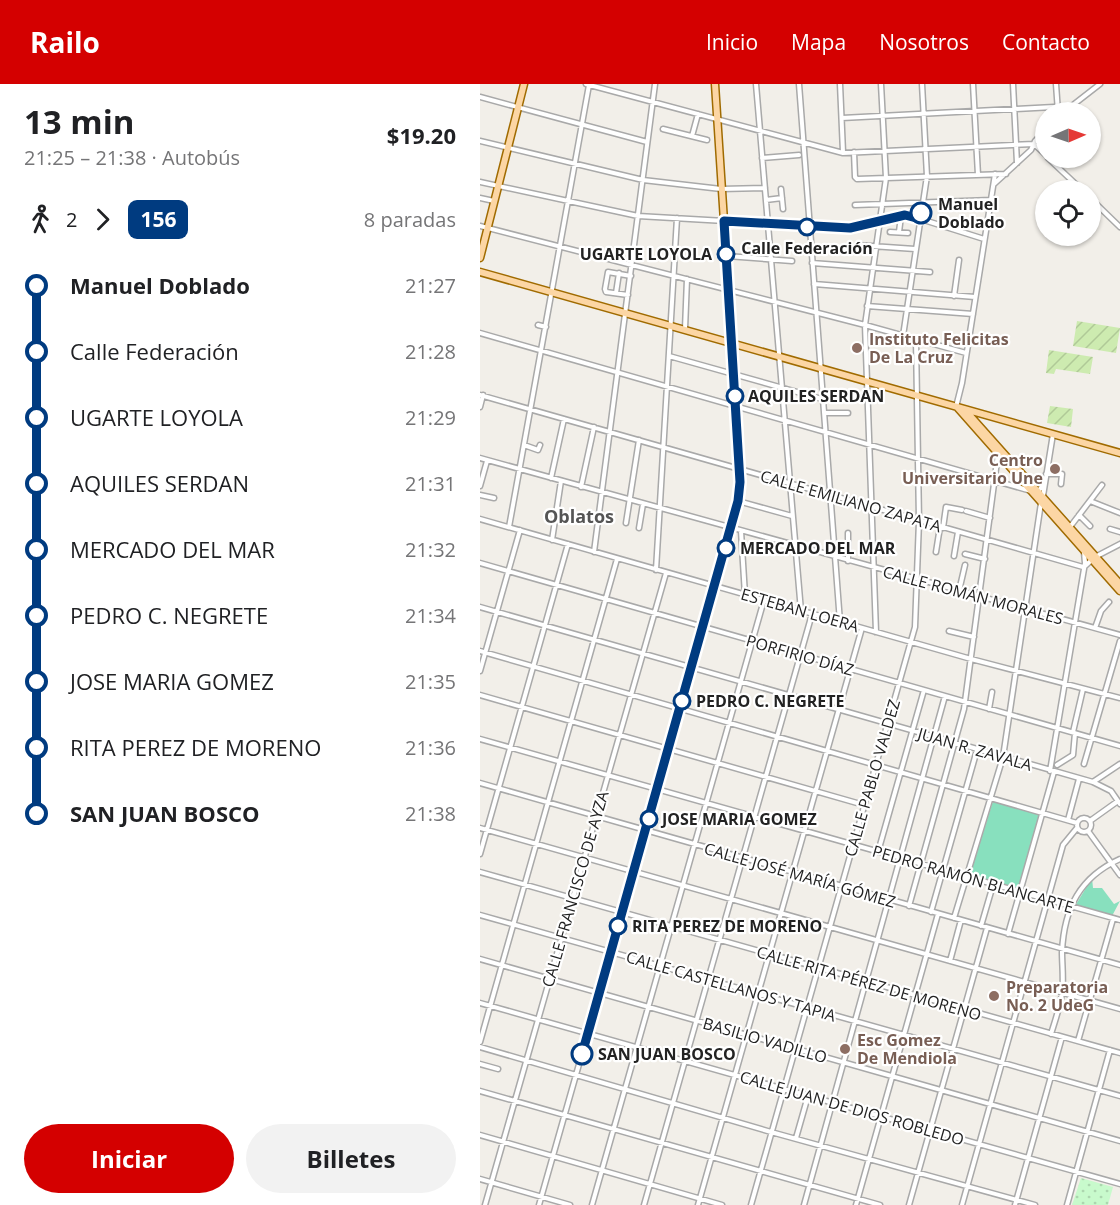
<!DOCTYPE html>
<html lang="es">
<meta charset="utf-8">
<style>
:root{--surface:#fff;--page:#f2f2f2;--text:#202124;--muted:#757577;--accent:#d40000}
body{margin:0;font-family:"Open Sans",sans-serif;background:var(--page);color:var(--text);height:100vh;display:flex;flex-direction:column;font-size:22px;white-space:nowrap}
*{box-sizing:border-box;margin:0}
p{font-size:20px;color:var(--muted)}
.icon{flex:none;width:33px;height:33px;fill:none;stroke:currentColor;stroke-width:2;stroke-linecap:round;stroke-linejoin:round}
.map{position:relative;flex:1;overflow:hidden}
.sheet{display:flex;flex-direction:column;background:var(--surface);width:480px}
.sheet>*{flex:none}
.badge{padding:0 12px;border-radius:9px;font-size:21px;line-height:39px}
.needle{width:39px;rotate:88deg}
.fabs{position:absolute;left:555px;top:18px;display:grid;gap:12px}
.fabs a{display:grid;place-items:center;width:66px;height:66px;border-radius:50%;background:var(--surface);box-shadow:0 2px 4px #0004;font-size:30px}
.map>.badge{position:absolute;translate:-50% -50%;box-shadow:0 0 0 3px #fff}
.legs{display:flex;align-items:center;gap:9px;height:66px;padding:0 24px;font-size:20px}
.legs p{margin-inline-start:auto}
.overview{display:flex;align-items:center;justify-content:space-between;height:102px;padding:0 24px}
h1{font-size:33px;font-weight:700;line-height:45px}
.primary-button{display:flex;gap:12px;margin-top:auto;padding:12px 24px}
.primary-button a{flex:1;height:69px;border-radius:36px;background:var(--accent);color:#fff;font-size:24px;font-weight:700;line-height:69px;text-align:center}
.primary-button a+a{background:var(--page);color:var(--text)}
ul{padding:0 24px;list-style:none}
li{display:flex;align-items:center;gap:21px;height:66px;font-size:22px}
li i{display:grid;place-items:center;width:9px;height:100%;margin:0 8px;background:currentColor}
li i::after{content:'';width:15px;height:15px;margin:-8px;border:4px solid;border-radius:50%;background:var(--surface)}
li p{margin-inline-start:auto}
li:first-child i{background:linear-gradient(#0000 50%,currentColor 0)}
li:last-child i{background:linear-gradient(currentColor 50%,#0000 0)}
header{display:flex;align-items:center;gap:36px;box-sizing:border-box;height:84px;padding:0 30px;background:var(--accent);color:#fff}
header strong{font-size:28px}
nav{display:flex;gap:33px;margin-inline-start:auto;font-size:21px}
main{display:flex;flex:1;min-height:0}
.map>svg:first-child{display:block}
.park{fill:url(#park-dots)}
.garden{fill:url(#garden-furrows)}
.pitch{fill:#88e0be}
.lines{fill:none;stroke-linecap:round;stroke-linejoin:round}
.minor-casing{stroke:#a9a9a9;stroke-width:7}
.major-casing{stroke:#a06b00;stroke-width:9}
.minor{stroke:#fff;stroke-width:4}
.major{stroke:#fcd6a4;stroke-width:6}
.line-1-casing{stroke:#fff;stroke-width:14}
.line-1{stroke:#003b80;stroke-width:9}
.stop-1-dot{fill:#fff;stroke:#003b80;stroke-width:3}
.education-dot{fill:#8d6e63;stroke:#fff;stroke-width:2}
.labels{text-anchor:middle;stroke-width:4.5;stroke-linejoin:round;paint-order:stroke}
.stop-label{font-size:16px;font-weight:bold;fill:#222;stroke:#fff;text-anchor:start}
.education-label{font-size:16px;font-weight:bold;fill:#785e54;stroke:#fff;text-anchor:start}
.street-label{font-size:16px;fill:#222;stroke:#fff}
.neighbourhood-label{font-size:18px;font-weight:bold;fill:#555;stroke:#fff}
</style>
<header>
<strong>Railo</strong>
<nav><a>Inicio</a><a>Mapa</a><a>Nosotros</a><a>Contacto</a></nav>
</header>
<main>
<section class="sheet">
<div class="overview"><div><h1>13 min</h1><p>21:25 – 21:38 · Autobús</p></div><b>$19.20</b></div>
<div class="legs"><svg class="icon" aria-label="walk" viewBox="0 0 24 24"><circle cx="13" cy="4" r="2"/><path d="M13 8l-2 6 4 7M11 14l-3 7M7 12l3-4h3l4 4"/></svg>2<svg class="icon" aria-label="forward" viewBox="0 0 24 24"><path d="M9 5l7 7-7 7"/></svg><b class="badge" style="background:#003b80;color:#fff">156</b><p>8 paradas</p></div>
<ul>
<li><i style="color:#003b80"></i><b>Manuel Doblado</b><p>21:27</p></li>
<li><i style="color:#003b80"></i><span>Calle Federación</span><p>21:28</p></li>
<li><i style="color:#003b80"></i><span>UGARTE LOYOLA</span><p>21:29</p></li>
<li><i style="color:#003b80"></i><span>AQUILES SERDAN</span><p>21:31</p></li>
<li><i style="color:#003b80"></i><span>MERCADO DEL MAR</span><p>21:32</p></li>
<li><i style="color:#003b80"></i><span>PEDRO C. NEGRETE</span><p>21:34</p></li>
<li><i style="color:#003b80"></i><span>JOSE MARIA GOMEZ</span><p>21:35</p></li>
<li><i style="color:#003b80"></i><span>RITA PEREZ DE MORENO</span><p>21:36</p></li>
<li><i style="color:#003b80"></i><b>SAN JUAN BOSCO</b><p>21:38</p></li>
</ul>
<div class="primary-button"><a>Iniciar</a><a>Billetes</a></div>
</section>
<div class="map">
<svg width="640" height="1121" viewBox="0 0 640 1121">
<defs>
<pattern id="park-dots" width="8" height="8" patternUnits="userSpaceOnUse" patternTransform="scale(1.5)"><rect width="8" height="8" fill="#c8facc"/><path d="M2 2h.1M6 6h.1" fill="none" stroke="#acd6af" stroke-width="1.8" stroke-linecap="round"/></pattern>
<pattern id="garden-furrows" width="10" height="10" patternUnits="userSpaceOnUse" patternTransform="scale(1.5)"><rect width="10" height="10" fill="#cdebb0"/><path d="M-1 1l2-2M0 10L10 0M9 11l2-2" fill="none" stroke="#b0c997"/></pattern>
</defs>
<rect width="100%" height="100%" fill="#f2efe9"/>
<!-- park -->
<path class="park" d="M 601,1094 L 633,1103 L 628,1121 L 592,1121 Z"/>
<!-- garden -->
<path class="garden" d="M 597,237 L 640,244 L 636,269 L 593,262 Z
M 569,266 L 613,273 L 610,290 L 576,285 L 574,290 L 566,289 Z
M 570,322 L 593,325 L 591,343 L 567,339 Z"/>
<!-- pitch -->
<path class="pitch" d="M 513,717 L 559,730 L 538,805 L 490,791 Z
M 612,794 L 613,804 L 622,804 L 634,820 L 640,817 L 632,832 L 595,822 Z"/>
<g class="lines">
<!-- minor casing -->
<g class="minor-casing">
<path id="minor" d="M 106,0 L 363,69 L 554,60 L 566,71
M 276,0 L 321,527
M 319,0 L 360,538
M 360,0 L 363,68
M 493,0 L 498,91
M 533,0 L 537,79
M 576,0 L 578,28
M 0,13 L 167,58
M 584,28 L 620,0
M 362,34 L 593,22
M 183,45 L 227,56
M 212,52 L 218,30
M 0,57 L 163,96 L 241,105 L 285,104
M 374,68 L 375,93 L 377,95 L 526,90
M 282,74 L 319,71
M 568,74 L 602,106
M 0,98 L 158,132 L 370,144 L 428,131 L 504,155
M 514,100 L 551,66 L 555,57 L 566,45
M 301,105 L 303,125
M 0,114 L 14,117
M 610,114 L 640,143
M 286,116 L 302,114
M 375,121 L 511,116
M 0,142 L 385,241 L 486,269
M 410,148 L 428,149
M 419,148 L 421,132
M 377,161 L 435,165
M 247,172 L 312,177
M 332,179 L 450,188
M 334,200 L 495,213
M 136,209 L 139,189
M 148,211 L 126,208 L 125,205 L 128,188 L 151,192
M 474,212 L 479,176
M 387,222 L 493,230
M 58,241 L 66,243
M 205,245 L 207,195
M 0,249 L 551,407 L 559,406 L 564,401
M 423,252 L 447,92 L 442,0
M 189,272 L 342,315
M 0,311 L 603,483
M 0,323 L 3,311
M 476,323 L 482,299 L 515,90
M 344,329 L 368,329
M 44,361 L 58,366 L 60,361
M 0,374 L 640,551
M 566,390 L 582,390 L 581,400
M 71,394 L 84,335
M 0,402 L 7,377
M 101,403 L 114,343
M 0,411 L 14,414
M 563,412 L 573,350
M 258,417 L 312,432
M 610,417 L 640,429
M 486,427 L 510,434
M 599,431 L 610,442
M 0,435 L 491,575 L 640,614
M 146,439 L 159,356
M 29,443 L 109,1
M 590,443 L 622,401
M 159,444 L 163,420
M 463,444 L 466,423 L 482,426
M 630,445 L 640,448
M 261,447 L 265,511
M 368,449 L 368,477
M 72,456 L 81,397
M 114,468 L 175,0
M 456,468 L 460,443
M 485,470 L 505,475
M 474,472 L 478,448
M 0,479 L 640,662
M 604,483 L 615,473 L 640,460
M 176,486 L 197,134
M 479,507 L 485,481
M 0,523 L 613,698 L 631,707 L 640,720
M 615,544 L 621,527 L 629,518
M 469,547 L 494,553
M 396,548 L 385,241 L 406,94 L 401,0
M 0,567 L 597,739
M 0,587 L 40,446
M 0,611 L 384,721
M 509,625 L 512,608
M 593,648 L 603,605
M 0,655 L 640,836
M 604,680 L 640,557
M 577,681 L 593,671 L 595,649
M 570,687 L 605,479 L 604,468
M 613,698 L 640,680
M 0,699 L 640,881
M597 741a7 7 0 1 1 14 0a7 7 0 1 1-14 0Z
M 588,736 L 599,695
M 610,737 L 638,717
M 0,744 L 640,925
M 608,747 L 640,791
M 398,768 L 444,606
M 0,770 L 88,460
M 0,788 L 640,969
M 429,822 L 484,625 L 518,370
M 451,828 L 497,666
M 0,831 L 640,1012
M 474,834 L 523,673 L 561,419
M 501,842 L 513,801
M 528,850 L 574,688
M 0,875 L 640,1057
M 470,877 L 481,836
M 0,919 L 640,1100
M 571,950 C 575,937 580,923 582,909 C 584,896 582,881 582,868 C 584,824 600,793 640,775
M 598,957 L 633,835
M 0,958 L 137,475
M 0,963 L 291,1048 L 555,1121
M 0,980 L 18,985
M 0,1007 L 400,1121
M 0,1051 L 242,1121
M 316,1054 L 328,1012
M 0,1095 L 90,1121
M 5,1121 L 186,489
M 59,1121 L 256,428 L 260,398 L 252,259
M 112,1121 L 284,516
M 164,1121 L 332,530
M 218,1121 L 382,544
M 271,1121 L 435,543 L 439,437 L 436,256
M 324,1121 L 465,612
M 376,1121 L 458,830
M 429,1121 L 507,844
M 482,1121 L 583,761 L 597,744
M 535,1121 L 582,953
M 587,1121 L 630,966"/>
</g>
<!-- major casing -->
<g class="major-casing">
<path id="major" d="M 235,0 L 252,259
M 0,174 L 44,0
M 0,188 L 640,369
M 477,323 L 640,507
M 485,326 L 640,500"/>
</g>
<!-- minor -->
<use href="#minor" class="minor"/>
<!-- major -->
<use href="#major" class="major"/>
</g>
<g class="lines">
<!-- line-1 casing -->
<g class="line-1-casing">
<path id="line-1" d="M 102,970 L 258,417 L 260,398 L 244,137 L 370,144 L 425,131 L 440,135 L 441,129"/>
</g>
<!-- line-1 -->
<use href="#line-1" class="line-1"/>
</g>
<!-- markers -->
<g class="stop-1-dot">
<circle cx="441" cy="129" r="10"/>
<circle cx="327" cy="143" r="8"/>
<circle cx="246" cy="170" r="8"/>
<circle cx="255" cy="312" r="8"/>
<circle cx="246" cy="464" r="8"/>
<circle cx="202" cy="617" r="8"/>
<circle cx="169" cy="735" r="8"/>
<circle cx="138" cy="842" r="8"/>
<circle cx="102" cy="970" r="10"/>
</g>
<g class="education-dot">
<circle cx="377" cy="264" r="6"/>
<circle cx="575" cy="385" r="6"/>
<circle cx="514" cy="912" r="6"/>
<circle cx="365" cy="965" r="6"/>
</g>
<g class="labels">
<!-- stop labels -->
<g class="stop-label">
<text x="458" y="126">Manuel<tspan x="458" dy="18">Doblado</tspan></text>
<text x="327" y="170" text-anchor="middle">Calle Federación</text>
<text x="232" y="176" text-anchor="end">UGARTE LOYOLA</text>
<text x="268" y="318">AQUILES SERDAN</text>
<text x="260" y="470">MERCADO DEL MAR</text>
<text x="216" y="623">PEDRO C. NEGRETE</text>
<text x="182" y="741">JOSE MARIA GOMEZ</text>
<text x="152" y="848">RITA PEREZ DE MORENO</text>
<text x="118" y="976">SAN JUAN BOSCO</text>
</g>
<!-- education labels -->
<g class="education-label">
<text x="389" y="261">Instituto Felicitas<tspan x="389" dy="18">De La Cruz</tspan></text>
<text x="563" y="382" text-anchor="end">Centro<tspan x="563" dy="18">Universitario Une</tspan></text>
<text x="526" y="909">Preparatoria<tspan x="526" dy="18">No. 2 UdeG</tspan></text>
<text x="377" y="962">Esc Gomez<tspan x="377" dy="18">De Mendiola</tspan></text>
</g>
<!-- street labels -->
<g class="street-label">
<text transform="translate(371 417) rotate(16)" y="6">CALLE EMILIANO ZAPATA</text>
<text transform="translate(493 511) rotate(15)" y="6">CALLE ROMÁN MORALES</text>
<text transform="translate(320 526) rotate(16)" y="6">ESTEBAN LOERA</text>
<text transform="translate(320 571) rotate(16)" y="6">PORFIRIO DÍAZ</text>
<text transform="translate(495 665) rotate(16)" y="6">JUAN R. ZAVALA</text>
<text transform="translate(392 694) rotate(-74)" y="6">CALLE PABLO VALDEZ</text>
<text transform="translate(320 791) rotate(16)" y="6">CALLE JOSÉ MARÍA GÓMEZ</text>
<text transform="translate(493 795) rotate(16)" y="6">PEDRO RAMÓN BLANCARTE</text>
<text transform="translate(95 805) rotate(-74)" y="6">CALLE FRANCISCO DE AYZA</text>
<text transform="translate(389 899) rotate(16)" y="6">CALLE RITA PÉREZ DE MORENO</text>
<text transform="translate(251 902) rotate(16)" y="6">CALLE CASTELLANOS Y TAPIA</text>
<text transform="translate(285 956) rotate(16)" y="6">BASILIO VADILLO</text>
<text transform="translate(372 1024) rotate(16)" y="6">CALLE JUAN DE DIOS ROBLEDO</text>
</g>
<!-- neighbourhood labels -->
<g class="neighbourhood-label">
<text x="99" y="439">Oblatos</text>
</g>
</g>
</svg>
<div class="fabs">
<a><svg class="needle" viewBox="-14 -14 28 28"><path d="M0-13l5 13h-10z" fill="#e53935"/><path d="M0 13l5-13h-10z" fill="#757577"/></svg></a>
<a><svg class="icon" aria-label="locate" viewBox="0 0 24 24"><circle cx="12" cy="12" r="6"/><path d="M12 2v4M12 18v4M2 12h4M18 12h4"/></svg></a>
</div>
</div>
</main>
